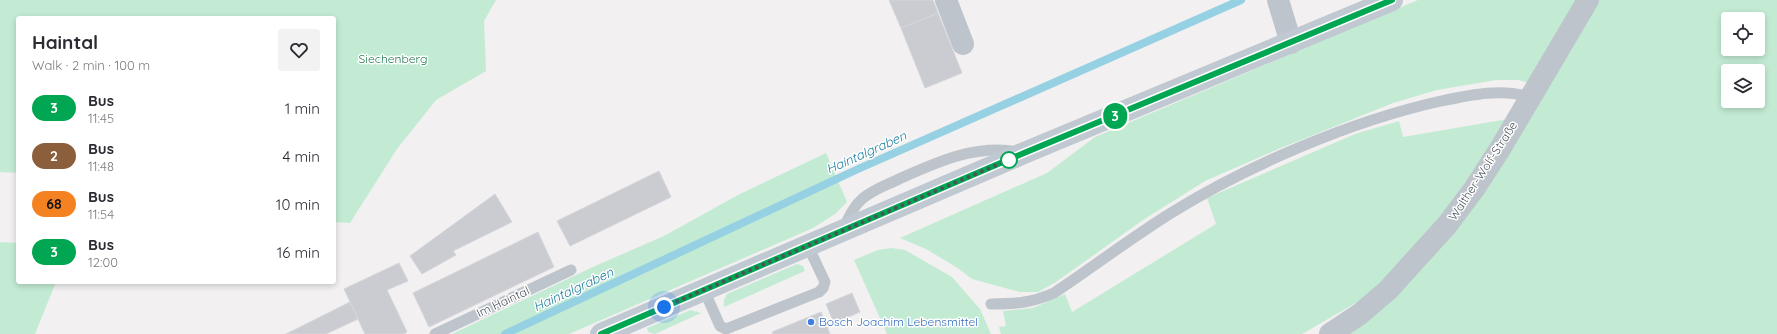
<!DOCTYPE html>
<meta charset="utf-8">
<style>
:root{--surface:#fff;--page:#f2f2f3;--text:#2b2b33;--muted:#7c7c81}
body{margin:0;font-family:Quicksand,sans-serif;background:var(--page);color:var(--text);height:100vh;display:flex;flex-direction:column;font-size:15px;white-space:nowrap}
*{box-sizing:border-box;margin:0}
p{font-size:13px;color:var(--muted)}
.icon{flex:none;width:22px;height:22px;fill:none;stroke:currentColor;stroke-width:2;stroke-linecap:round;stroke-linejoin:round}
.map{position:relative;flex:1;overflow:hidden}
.sheet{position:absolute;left:16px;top:16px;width:320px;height:268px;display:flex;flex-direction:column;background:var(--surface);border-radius:4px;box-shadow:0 2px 6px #0003}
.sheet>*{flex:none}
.badge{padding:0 8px;border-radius:13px;font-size:14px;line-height:26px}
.buttons{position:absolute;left:1721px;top:12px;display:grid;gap:8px}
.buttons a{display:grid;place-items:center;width:44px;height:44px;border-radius:4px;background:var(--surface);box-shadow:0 2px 6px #0003;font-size:20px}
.you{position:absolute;width:20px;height:20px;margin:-10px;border:3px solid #fff;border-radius:50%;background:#1a73e8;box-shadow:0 0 0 6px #1a73e833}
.map>.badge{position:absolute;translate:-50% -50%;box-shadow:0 0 0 2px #fff}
.round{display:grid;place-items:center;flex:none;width:42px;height:42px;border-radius:4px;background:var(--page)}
.summary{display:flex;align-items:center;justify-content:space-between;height:68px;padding:0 16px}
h1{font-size:19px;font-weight:800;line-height:30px}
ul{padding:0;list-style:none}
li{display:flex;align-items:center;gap:12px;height:48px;padding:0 16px}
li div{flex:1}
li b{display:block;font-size:15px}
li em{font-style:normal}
li .badge{min-width:44px;font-weight:700;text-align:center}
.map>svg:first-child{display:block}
.green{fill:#c3ebd4;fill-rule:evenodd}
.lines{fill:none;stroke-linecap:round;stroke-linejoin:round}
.stream{stroke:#95d1e3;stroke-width:8}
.building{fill:#cbccd2;stroke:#d5d6db}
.lane{stroke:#bdc4cb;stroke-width:11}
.street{stroke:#bdc4cb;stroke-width:22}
.secondary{stroke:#c0c8d2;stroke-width:22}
.line-casing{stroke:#fff;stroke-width:9}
.line{stroke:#00a651;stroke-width:6}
.walk{stroke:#4a535b;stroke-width:4;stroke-dasharray:0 7.2}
.stop-dot{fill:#fff;stroke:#00a651;stroke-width:2}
.shop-dot{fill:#3f7fe0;stroke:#fff;stroke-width:1.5}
.labels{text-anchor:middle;stroke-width:3;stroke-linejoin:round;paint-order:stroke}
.park-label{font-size:12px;fill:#21764e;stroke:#fff}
.street-label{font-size:12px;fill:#4a535b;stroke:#fff}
.shop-label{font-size:12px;fill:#366cbe;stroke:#fff;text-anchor:start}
.water-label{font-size:13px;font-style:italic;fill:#1b7e9d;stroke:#fff}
</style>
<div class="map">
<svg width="1777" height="334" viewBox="0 0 1777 334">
<rect width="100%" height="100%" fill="#f2f0f0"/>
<!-- green -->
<path class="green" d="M 0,0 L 496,0 L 484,21 L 486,71 L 436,100 L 397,149 L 350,223 L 334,222 L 334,18 L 18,18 L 18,173 L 0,172 Z
M 1418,0 L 1580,0 L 1531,84 L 1519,80 L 1496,80 L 1437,90 L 1393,103 L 1276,150 L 1205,181 L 1143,220 L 1056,282 L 1038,292 L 1020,292 L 972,279 L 956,267 L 926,249 L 900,238 L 1047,173 L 1095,137 Z
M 1597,0 L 1777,0 L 1777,334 L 1346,334 L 1368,319 ZM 1728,19 L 1758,19 L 1758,49 L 1728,49 ZM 1728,71 L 1758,71 L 1758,101 L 1728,101 Z
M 1508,119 L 1445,212 L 1404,262 L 1359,301 L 1302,334 L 1001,334 L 999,327 L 1006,326 L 1003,311 L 1033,308 L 1065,294 L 1072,312 L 1216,224 L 1207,198 L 1355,134 L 1399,121 L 1403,137 Z
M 826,153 L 847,202 L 835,214 L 813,228 L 569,334 L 452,334 L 595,266 L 664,236 L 738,195 Z
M 0,242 L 18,243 L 18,282 L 56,282 L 35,334 L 0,334 Z
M 891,248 L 905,250 L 952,277 L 980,309 L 991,334 L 887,334 L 854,260 L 878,250 Z
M 797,264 L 803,266 L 805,271 L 724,307 L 724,300 L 727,294 Z
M 691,310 L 701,313 L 655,334 L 648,332 L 647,328 Z"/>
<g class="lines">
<!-- stream -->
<path class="stream" d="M 505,334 L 858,169 L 1241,0"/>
</g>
<!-- building -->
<path class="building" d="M 889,0 L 933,0 L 938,13 L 901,28 Z
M 938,13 L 962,73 L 925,88 L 901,28 Z
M 659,171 L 671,197 L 570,246 L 557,221 Z
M 495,194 L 512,222 L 453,251 L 456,255 L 422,274 L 410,256 Z
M 538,232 L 554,267 L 429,327 L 413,293 Z
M 399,263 L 408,281 L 387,290 L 407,332 L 404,334 L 365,334 L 344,289 Z
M 852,293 L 860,312 L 834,323 L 826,304 Z
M 350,302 L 358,319 L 326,334 L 286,334 Z
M 821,312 L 830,334 L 773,334 L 772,332 Z"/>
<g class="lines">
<!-- lane -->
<path class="lane" d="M 844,228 C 848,218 853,207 862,199 C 872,190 887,185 899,179 C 937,162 976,144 1018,152
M 704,290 L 720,326 L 726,329 L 819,292 L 823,288 L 825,282 L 808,246
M 991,304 C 1015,304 1031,303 1054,293 C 1093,267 1131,238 1171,213 C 1249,165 1351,121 1441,101 C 1470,95 1501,88 1530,97
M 435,334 L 571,270"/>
<!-- street -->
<path class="street" d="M 946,0 L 963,44
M 1278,0 L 1291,43
M 1330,334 L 1360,314 L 1388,290 L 1447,225 L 1474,189 L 1500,149 L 1588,0"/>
<!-- secondary -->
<path class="secondary" d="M 601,334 L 1024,153 L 1392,0"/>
</g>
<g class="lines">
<!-- line casing -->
<g class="line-casing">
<path id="line" d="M 601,334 L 1024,153 L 1392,0"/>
</g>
<!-- line -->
<use href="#line" class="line"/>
<!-- walk -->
<path class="walk" d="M 664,307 L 1013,158 L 1009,160"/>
</g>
<!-- markers -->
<circle class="stop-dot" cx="1009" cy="160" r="8"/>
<circle class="shop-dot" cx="811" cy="322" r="4"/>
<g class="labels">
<!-- park labels -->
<g class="park-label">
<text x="393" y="63">Siechenberg</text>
</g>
<!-- street labels -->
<g class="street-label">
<text transform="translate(1483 171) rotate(-57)" y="4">Walther-Wolf-Straße</text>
<text transform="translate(503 302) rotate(-25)" y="4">Im Haintal</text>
</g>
<!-- shop labels -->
<g class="shop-label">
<text x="819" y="326">Bosch Joachim Lebensmittel</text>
</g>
<!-- water labels -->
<g class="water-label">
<text transform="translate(866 152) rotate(-24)" y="5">Haintalgraben</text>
<text transform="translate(573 289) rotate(-25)" y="5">Haintalgraben</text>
</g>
</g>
</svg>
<div class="buttons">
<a><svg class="icon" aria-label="locate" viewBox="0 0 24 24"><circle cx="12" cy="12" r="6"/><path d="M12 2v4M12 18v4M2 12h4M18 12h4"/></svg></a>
<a><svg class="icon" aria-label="layers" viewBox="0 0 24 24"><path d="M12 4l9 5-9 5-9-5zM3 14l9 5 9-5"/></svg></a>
</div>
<div class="you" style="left:664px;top:307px"></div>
<b class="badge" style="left:1115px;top:116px;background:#00a651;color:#fff">3</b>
<section class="sheet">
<div class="summary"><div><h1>Haintal</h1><p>Walk · 2 min · 100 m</p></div><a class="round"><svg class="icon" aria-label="heart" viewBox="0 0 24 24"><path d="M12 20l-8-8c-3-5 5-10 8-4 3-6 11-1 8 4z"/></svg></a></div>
<ul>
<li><span class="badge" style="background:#00a651;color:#fff">3</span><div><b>Bus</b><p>11:45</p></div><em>1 min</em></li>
<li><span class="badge" style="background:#8b5e3c;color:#fff">2</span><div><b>Bus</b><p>11:48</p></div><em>4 min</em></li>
<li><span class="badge" style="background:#f58220;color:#111">68</span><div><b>Bus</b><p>11:54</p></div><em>10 min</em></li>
<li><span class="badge" style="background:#00a651;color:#fff">3</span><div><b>Bus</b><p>12:00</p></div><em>16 min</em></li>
</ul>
</section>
</div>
